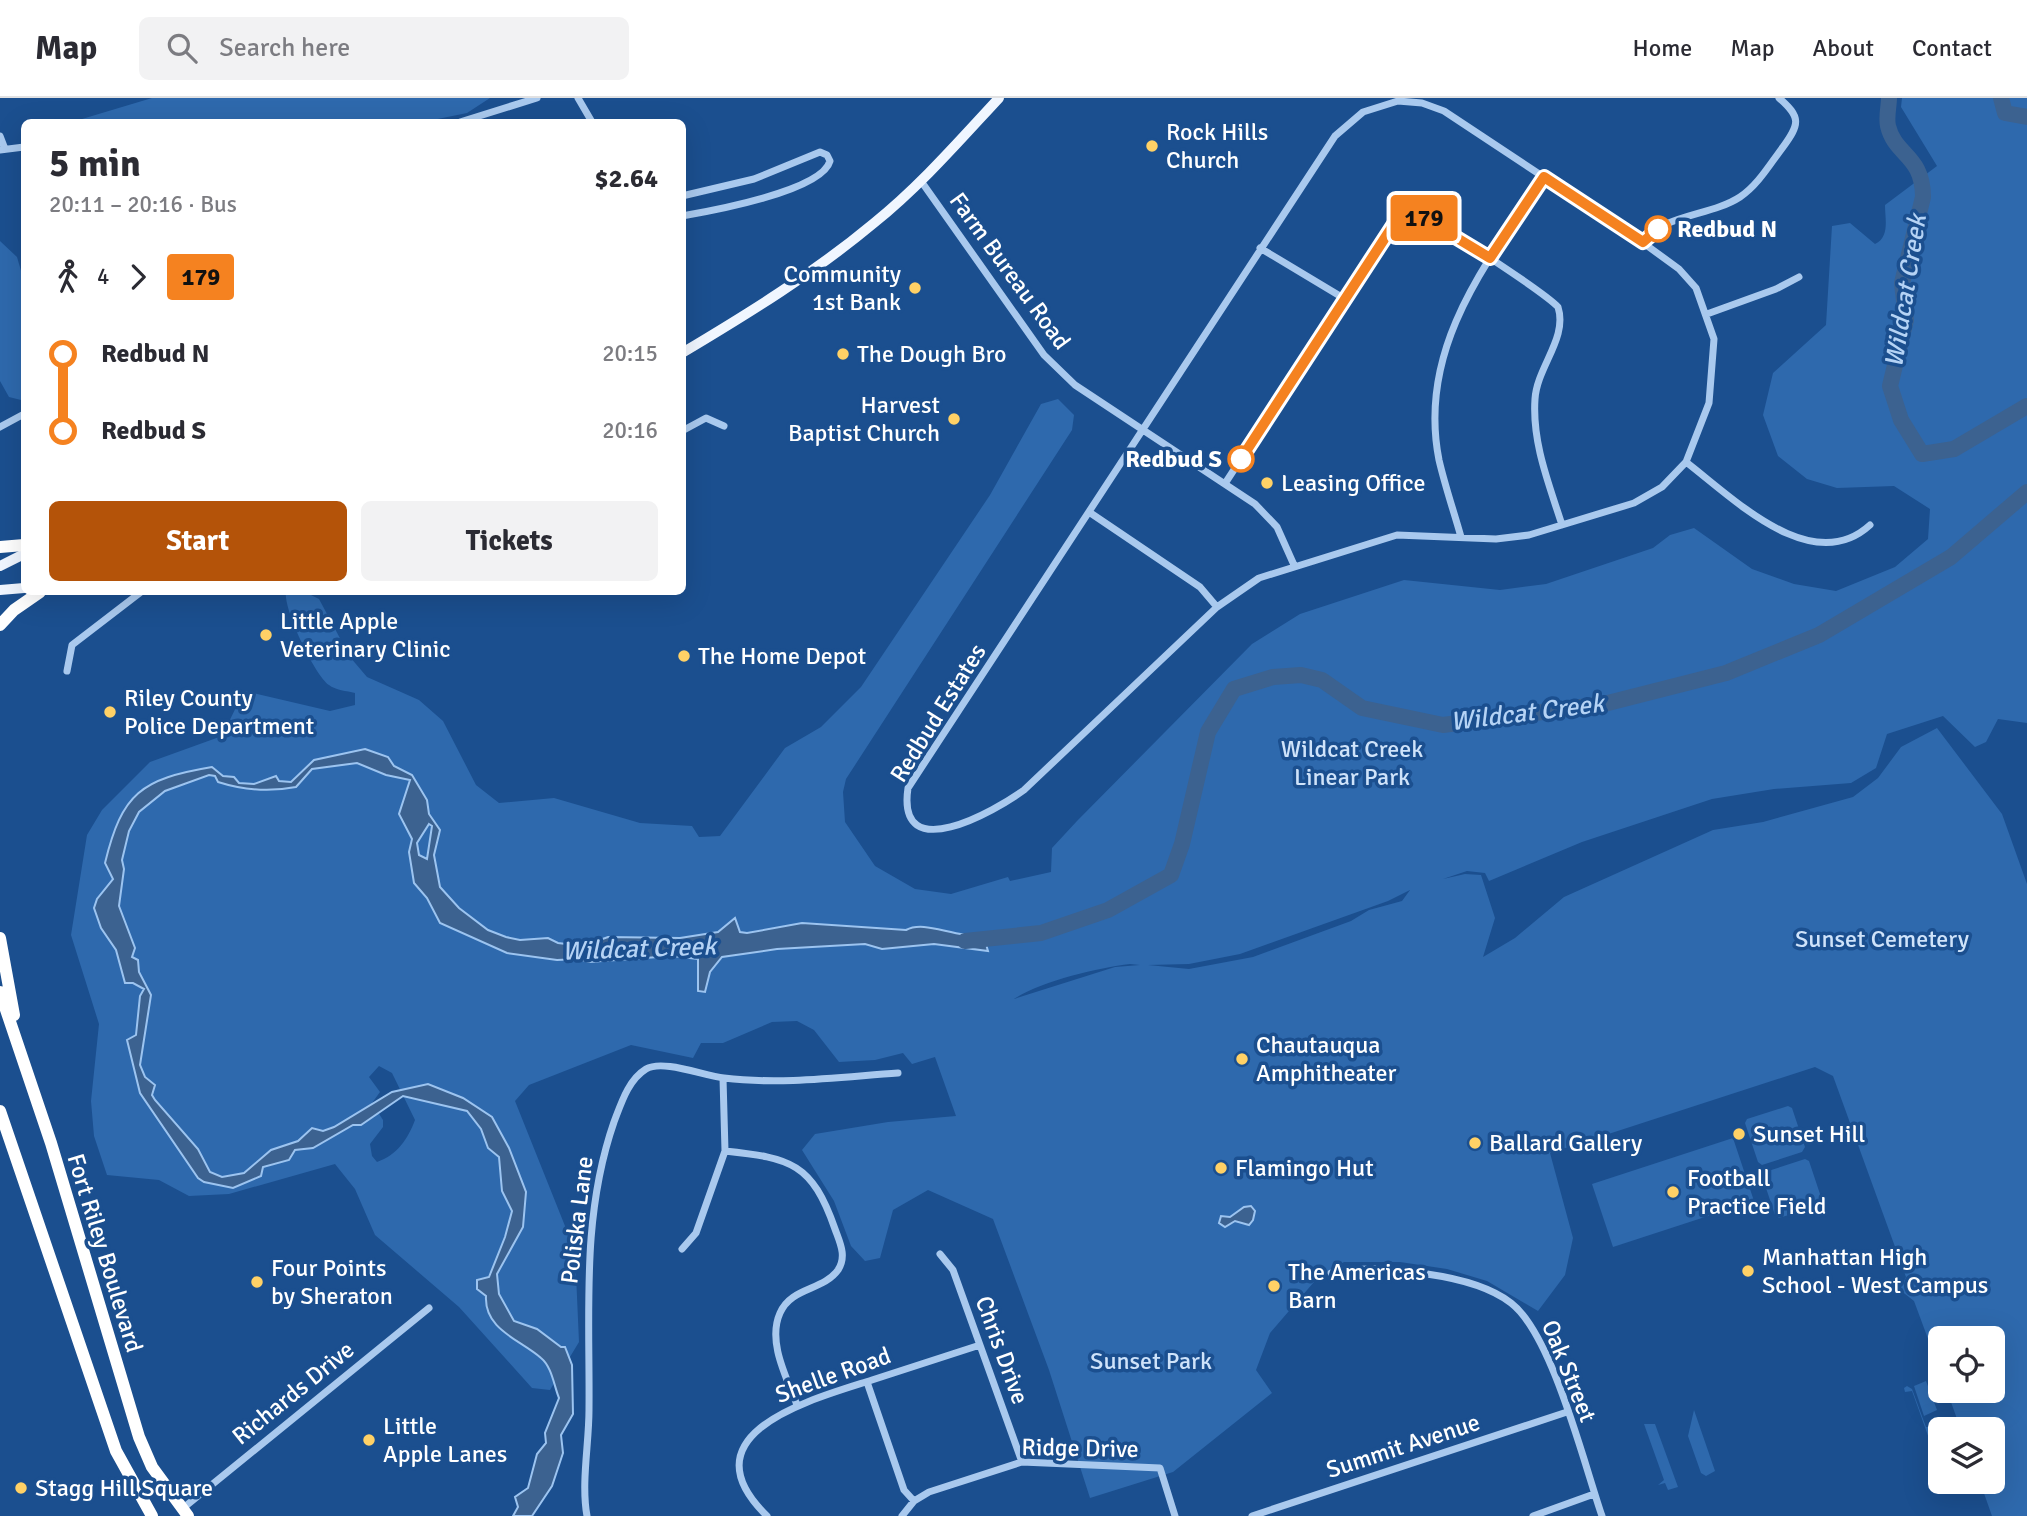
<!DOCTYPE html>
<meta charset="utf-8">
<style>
:root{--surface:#fff;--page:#f2f2f3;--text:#2b2b33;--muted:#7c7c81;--line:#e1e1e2;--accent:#b45309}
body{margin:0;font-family:Signika,sans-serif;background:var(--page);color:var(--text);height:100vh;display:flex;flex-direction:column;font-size:26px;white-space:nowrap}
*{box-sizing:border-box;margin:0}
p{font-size:23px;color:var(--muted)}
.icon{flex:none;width:38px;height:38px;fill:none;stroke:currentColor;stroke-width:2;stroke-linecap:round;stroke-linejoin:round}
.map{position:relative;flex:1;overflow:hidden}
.side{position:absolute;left:21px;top:21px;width:665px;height:476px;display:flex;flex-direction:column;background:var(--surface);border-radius:10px;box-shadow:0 7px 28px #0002}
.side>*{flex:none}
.badge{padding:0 14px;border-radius:5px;font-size:24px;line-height:46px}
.buttons{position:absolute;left:1928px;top:1228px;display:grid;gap:14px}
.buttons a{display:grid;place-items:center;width:77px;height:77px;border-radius:10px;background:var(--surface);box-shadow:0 7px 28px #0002;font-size:35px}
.map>.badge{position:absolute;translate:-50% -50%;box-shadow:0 0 0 4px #fff}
.legs{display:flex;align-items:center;gap:10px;height:77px;padding:0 28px;font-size:23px}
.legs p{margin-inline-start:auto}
.head{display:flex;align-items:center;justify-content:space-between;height:119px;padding:0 28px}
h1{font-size:38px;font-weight:800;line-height:52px}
.cta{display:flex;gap:14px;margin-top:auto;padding:14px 28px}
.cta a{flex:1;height:80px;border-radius:10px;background:var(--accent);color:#fff;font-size:28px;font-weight:800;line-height:80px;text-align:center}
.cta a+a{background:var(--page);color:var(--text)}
ul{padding:0 28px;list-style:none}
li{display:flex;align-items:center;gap:24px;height:77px;font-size:26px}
li i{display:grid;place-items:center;width:10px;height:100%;margin:0 9px;background:currentColor}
li i::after{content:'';width:18px;height:18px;margin:-9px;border:5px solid;border-radius:50%;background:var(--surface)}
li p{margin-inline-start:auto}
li:first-child i{background:linear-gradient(#0000 50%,currentColor 0)}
li:last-child i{background:linear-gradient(currentColor 50%,#0000 0)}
header{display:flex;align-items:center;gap:42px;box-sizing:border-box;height:98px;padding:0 35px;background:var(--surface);border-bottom:2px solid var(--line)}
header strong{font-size:33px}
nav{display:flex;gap:38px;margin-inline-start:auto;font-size:24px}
.search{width:490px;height:63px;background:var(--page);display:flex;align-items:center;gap:18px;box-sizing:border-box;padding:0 24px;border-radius:10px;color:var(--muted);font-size:26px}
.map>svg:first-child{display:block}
.green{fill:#2e69ad;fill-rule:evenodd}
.water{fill:#3c6290;stroke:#9cc4f0;stroke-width:2;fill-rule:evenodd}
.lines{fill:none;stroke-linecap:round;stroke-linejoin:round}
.river{stroke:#3c6290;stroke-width:16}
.street{stroke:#a9c9ee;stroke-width:7}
.primary{stroke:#f0f6ff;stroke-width:10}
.highway{stroke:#fff;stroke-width:12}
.line-1-casing{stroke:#fff;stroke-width:16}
.line-1{stroke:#f58220;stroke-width:10}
.poi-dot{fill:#ffd166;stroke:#1b4f8f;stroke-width:2.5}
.stop-1-dot{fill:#fff;stroke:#f58220;stroke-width:3.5}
.labels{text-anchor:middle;stroke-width:7;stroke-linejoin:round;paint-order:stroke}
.poi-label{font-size:24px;fill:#fff;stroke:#1b4f8f;text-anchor:start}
.stop-label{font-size:24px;font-weight:bold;fill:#fff;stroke:#1b4f8f;text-anchor:start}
.street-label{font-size:24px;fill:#fff;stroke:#1b4f8f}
.park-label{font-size:24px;fill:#cfe3fa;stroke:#1b4f8f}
.water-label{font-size:26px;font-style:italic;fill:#b5d3f5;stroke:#1b4f8f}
</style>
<header>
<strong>Map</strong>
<div class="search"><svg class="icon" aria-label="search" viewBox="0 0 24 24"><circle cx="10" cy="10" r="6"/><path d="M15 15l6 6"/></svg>Search here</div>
<nav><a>Home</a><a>Map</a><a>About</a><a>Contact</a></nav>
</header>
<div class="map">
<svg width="2027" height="1418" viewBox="0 0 2027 1418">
<rect width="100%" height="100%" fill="#1b4f8f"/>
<!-- green -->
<path class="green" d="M 152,0 L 490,0 L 467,15 L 423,24 L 72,24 Z
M 1902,0 L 2027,0 L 2027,625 L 1998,621 L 1986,644 L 1975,649 L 1943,618 L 1887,636 L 1876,670 L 1851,685 L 1774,691 L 1712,701 L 1582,744 L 1489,783 L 1485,775 L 1467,773 L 1443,781 L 1465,776 L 1481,777 L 1495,820 L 1483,859 L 1515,840 L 1564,799 L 1713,732 L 1763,724 L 1853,699 L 1878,680 L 1901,649 L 1937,630 L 2002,716 L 2027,786 L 2027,1418 L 1992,1418 L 1980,1384 L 1993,1384 L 1993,1332 L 1961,1332 L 1947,1293 L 1993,1293 L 1993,1241 L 1941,1241 L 1941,1276 L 1914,1203 L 1900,1192 L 1906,1179 L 1833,978 L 1815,969 L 1550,1055 L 1573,1140 L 1565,1177 L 1538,1213 L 1487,1183 L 1447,1171 L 1400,1164 L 1344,1164 L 1320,1177 L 1270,1235 L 1256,1272 L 1272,1295 L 1173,1374 L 1090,1400 L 1049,1272 L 993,1121 L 928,1092 L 893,1112 L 880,1160 L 865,1163 L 851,1148 L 834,1103 L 802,1052 L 815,1036 L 888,1024 L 956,1018 L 935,959 L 912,966 L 903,955 L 875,962 L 839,964 L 814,932 L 797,923 L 772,924 L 723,945 L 701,945 L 693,960 L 631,947 L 529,987 L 515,1003 L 575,1153 L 579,1244 L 550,1292 L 532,1290 L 459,1209 L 375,1137 L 355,1091 L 335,1066 L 229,1096 L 189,1098 L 159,1082 L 107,1077 L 94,1038 L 91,1003 L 99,926 L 71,837 L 87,737 L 102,712 L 150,664 L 222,638 L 244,593 L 330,613 L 355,607 L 355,595 C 347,593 335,592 329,587 C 314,576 283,510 286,494 L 305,494 L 319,501 L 350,559 L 367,579 L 419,602 L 443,623 L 476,687 L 499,705 L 554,700 L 640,725 L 692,728 L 699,739 L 720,738 L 785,650 L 821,629 L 861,589 L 990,397 L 1041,306 L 1058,301 L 1074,317 L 1072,332 L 846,681 L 843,694 L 845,724 L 875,768 L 915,791 L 951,796 L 1008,779 L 1010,783 L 1051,774 L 1052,750 L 1077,723 L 1252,546 L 1300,516 L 1404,482 L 1500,492 L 1546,486 L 1653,450 L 1670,437 L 1694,430 L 1752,471 L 1794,486 L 1836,493 L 1895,469 L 1928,441 L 1930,411 L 1894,388 L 1837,390 L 1807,381 L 1778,358 L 1763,317 L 1773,275 L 1826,227 L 1832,128 L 1850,125 L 1875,146 C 1890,139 1885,121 1885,107 L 1937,68 L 1901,9 ZM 1410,792 L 1402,803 L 1369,812 L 1351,823 L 1253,859 L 1189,871 L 1148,867 L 1189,866 L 1240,856 L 1388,803 ZM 1130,866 L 1140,867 L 1115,869 L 1014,901 C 1041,883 1098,870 1130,866 ZM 379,968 L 392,975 L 415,1022 C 408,1041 397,1057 377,1064 L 372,1058 L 370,1046 L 383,1029 L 383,1022 L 372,1005 L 380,994 L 369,979 Z
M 0,143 L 17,159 L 24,183 L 24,299 L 21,302 L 9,299 L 0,283 Z
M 1788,1008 L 1792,1010 L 1805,1049 L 1802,1054 L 1762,1067 L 1758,1064 L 1745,1025 L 1747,1021 Z
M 1733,1040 L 1754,1103 L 1613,1149 L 1592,1086 Z
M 1805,1061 L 1809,1063 L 1822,1102 L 1820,1107 L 1779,1120 L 1775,1117 L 1762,1078 L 1765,1074 Z
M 1926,1283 L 1937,1312 L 1924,1318 L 1914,1288 Z
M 1907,1288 L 1912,1291 L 1926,1329 L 1935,1329 L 1941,1346 L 1941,1374 L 1912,1293 L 1905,1294 L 1904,1290 Z
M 1694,1312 L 1715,1373 L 1706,1378 L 1701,1375 L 1688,1338 Z
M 1644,1326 L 1655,1326 L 1678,1389 L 1668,1392 L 1665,1385 L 1658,1387 L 1664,1382 Z"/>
<!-- water -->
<path class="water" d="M 365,651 L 388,659 L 394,668 L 412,677 L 427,702 L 429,716 L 440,732 L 434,757 L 440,789 L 459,810 L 488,832 L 506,839 L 520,842 L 548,840 L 558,845 L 583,848 L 608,839 L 680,840 L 718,834 L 735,820 L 740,834 L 747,835 L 802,825 L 906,832 C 926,821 957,842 983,836 L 988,853 L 934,846 L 882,851 L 865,846 L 777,851 L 722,859 L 710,874 L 705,894 L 698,893 L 698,861 L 672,858 L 589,864 L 579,861 L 557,862 L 507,855 L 440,825 L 427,800 L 414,785 L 409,754 L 412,741 L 399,716 L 410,682 L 386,677 L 357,665 L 312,671 L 296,689 C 270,694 243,692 218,684 L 215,678 L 209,677 L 165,693 L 139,714 L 129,733 L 122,762 L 124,771 L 119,808 L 135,850 L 132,859 L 138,862 L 139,874 L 151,897 L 140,967 L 145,979 L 155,987 L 152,997 L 155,1002 L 198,1051 L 210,1074 L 222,1079 L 244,1075 L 271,1052 L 298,1043 L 312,1030 L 323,1033 L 334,1029 L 392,994 L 428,986 L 463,1000 L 492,1019 L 509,1050 L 526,1094 L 523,1129 L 497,1176 L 499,1196 L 514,1223 L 537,1231 L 561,1249 L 565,1249 L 572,1267 L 573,1316 L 561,1337 L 563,1355 L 552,1388 L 532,1418 L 513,1418 L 518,1409 L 515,1399 L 528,1390 L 537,1356 L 546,1345 L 545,1335 L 559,1300 C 554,1288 552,1269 541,1260 C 521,1242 484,1232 486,1198 L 477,1191 L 477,1182 L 489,1179 L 505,1139 L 512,1113 L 502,1093 L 499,1059 L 488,1050 L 481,1031 L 467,1013 L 403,998 L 361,1027 L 353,1027 L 313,1050 L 295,1052 L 289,1062 L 263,1069 L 261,1078 L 233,1090 L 204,1084 L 198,1080 L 140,995 L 127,942 L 136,937 L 140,898 L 144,891 L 133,885 L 125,885 L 116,852 L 101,830 L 94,810 L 97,801 L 113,781 L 105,765 C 122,695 141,681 212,669 L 223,678 L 234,679 L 239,685 L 254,686 L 276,678 L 279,683 L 291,684 L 314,662 ZM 429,726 L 432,728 L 427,761 L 419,757 L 417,745 Z
M 1251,1108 L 1255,1113 L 1253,1122 L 1249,1127 L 1235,1123 L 1225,1129 L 1219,1125 L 1221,1118 L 1230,1119 L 1244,1109 Z"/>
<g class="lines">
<!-- river -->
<path class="river" d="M 1889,0 C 1889,8 1886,19 1888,28 C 1895,58 1923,57 1923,99 L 1902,185 L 1906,222 L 1890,288 L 1901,322 L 1922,356 L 1954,351 L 2027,308
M 2001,0 L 2005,15 L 2027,19
M 965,843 L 1041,835 L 1108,812 L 1171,777 L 1182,746 L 1208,634 L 1234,591 L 1273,579 L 1301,577 L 1322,582 L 1362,610 L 1443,627 L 1604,606 L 1726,575 L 1819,537 L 1951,459 L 2027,394"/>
<!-- street -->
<path class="street" d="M 578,0 L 592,24
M 1398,3 L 1422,5 L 1444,13 L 1642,144 L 1679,171 L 1696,190 L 1714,241 L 1709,305 L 1686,364 L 1662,389 L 1634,405 L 1529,437 L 1496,441 L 1397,437 L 1259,480 L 1217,509 L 1024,692 C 995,713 896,770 908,690 L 1335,38 L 1363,14 Z
M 460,24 L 537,0
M 0,38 L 5,51
M 0,52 L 24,49
M 921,83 L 1044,257 L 1075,287 L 1255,406 L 1277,429 L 1294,467
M 682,98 L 754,81 L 820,54 L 827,57 L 830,63 C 822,93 711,113 682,118
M 1642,144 C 1664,116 1711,118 1740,99 C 1758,87 1770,66 1783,49 C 1800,26 1801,19 1779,0
M 1260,150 L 1345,201
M 1707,216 L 1776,191 L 1799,179
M 0,329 L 24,316
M 682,333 L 706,320 L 724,328
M 1686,364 C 1733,400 1812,480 1870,427
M 1226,384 L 1394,126 C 1402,121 1410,118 1420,119 C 1434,121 1546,196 1558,209 C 1568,240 1537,269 1535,301 C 1532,345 1549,386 1562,427
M 1089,414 L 1200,489 L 1217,509
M 1461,439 C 1454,414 1445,388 1439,362 C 1417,251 1486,165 1544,80
M 67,573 L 72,547 L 141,494
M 725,1053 C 791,1060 812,1065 835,1131 C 840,1145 847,1158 838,1172 C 823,1193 791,1189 780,1215 C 767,1244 787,1280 797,1307
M 682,1151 L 696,1135 L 725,1053 L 723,980
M 940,1156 L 953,1172 L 1022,1364
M 1331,1175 C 1362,1168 1396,1171 1427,1176 C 1455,1180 1488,1187 1511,1205 C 1552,1236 1584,1366 1602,1418
M 867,1284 L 904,1392 L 914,1403
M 182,1411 L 429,1210
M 587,1418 C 581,1385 589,1346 589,1312 C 590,1214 581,1119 614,1024 C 621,1006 628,982 646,971 C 663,961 704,978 724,980 C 781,987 841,979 898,975
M 767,1418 C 682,1335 813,1301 872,1282 C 908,1270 944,1259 980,1247
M 902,1418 L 914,1403 L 929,1394 L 1022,1364 L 1160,1370 L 1175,1418
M 1252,1418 L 1567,1314
M 1533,1418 L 1594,1396"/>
<!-- primary -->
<path class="primary" d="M 682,255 C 749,215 814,175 874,125 C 920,88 959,43 999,0
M 0,468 L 24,456
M 0,492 L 24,490"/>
<!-- highway -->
<path class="highway" d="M 0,449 L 24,447
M 0,527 L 14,512 L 40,494
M 0,840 L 14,917
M 0,894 L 51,1045 L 139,1339 L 152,1369 L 188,1418
M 0,1013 L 116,1353 L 152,1418"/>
</g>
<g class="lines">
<!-- line-1 casing -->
<g class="line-1-casing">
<path id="line-1" d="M 1241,361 L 1394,126 L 1406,119 L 1422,119 L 1490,160 L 1544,79 L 1643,144 L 1658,131"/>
</g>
<!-- line-1 -->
<use href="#line-1" class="line-1"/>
</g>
<!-- markers -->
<g class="poi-dot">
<circle cx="1152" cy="48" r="7"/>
<circle cx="915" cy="190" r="7"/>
<circle cx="843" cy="256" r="7"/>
<circle cx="954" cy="321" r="7"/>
<circle cx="1267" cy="385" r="7"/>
<circle cx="266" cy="537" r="7"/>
<circle cx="684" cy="558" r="7"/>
<circle cx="110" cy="614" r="7"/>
<circle cx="1242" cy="961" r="7"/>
<circle cx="1739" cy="1036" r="7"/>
<circle cx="1475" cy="1045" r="7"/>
<circle cx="1221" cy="1070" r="7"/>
<circle cx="1673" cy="1094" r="7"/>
<circle cx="1748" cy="1173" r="7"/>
<circle cx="257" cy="1184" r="7"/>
<circle cx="1274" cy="1188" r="7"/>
<circle cx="369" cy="1342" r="7"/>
<circle cx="21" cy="1390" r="7"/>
</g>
<g class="stop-1-dot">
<circle cx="1658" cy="131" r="12"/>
<circle cx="1241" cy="361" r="12"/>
</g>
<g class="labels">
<!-- poi labels -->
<g class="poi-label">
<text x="1166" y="42">Rock Hills<tspan x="1166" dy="28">Church</tspan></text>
<text x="901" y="184" text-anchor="end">Community<tspan x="901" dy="28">1st Bank</tspan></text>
<text x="857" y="264">The Dough Bro</text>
<text x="940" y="315" text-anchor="end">Harvest<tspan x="940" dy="28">Baptist Church</tspan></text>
<text x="1281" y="393">Leasing Office</text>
<text x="280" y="531">Little Apple<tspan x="280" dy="28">Veterinary Clinic</tspan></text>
<text x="698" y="566">The Home Depot</text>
<text x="124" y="608">Riley County<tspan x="124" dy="28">Police Department</tspan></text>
<text x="1256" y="955">Chautauqua<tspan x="1256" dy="28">Amphitheater</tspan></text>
<text x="1753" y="1044">Sunset Hill</text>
<text x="1489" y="1053">Ballard Gallery</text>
<text x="1235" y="1078">Flamingo Hut</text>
<text x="1687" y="1088">Football<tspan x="1687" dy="28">Practice Field</tspan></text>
<text x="1762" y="1167">Manhattan High<tspan x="1762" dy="28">School - West Campus</tspan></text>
<text x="271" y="1178">Four Points<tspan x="271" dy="28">by Sheraton</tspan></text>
<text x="1288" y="1182">The Americas<tspan x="1288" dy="28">Barn</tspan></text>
<text x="383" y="1336">Little<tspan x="383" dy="28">Apple Lanes</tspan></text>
<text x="35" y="1398">Stagg Hill Square</text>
</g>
<!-- stop labels -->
<g class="stop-label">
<text x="1677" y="139">Redbud N</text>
<text x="1222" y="369" text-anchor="end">Redbud S</text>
</g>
<!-- street labels -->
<g class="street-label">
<text transform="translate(1010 173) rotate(54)" y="8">Farm Bureau Road</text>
<text transform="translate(938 615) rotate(-58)" y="8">Redbud Estates</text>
<text transform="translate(577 1122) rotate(-83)" y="8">Poliska Lane</text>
<text transform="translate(105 1155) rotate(73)" y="8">Fort Riley Boulevard</text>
<text transform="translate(1002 1252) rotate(70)" y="8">Chris Drive</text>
<text transform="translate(1569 1273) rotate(68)" y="8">Oak Street</text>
<text transform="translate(833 1277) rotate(-20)" y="8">Shelle Road</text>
<text transform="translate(293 1295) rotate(-39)" y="8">Richards Drive</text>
<text transform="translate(1403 1348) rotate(-18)" y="8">Summit Avenue</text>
<text transform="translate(1080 1350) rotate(1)" y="8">Ridge Drive</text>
</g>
<!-- park labels -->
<g class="park-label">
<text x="1352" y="659">Wildcat Creek<tspan x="1352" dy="28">Linear Park</tspan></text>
<text x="1882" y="849">Sunset Cemetery</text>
<text x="1151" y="1271">Sunset Park</text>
</g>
<!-- water labels -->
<g class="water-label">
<text transform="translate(1905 193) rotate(-81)" y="9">Wildcat Creek</text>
<text transform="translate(1527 614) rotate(-7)" y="9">Wildcat Creek</text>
<text transform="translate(639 850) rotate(-2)" y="9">Wildcat Creek</text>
</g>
</g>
</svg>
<div class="buttons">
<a><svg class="icon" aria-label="locate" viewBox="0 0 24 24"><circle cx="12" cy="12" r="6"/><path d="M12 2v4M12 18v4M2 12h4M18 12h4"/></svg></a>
<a><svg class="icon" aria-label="layers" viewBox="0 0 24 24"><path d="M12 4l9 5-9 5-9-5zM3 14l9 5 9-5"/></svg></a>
</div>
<b class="badge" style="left:1424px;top:120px;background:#f58220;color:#111">179</b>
<section class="side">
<div class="head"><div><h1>5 min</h1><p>20:11 – 20:16 · Bus</p></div><b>$2.64</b></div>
<div class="legs"><svg class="icon" aria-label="walk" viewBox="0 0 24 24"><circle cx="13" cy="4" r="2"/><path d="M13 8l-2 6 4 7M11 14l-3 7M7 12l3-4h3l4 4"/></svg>4<svg class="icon" aria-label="forward" viewBox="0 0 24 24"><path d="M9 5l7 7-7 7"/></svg><b class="badge" style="background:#f58220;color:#111">179</b></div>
<ul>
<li><i style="color:#f58220"></i><b>Redbud N</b><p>20:15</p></li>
<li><i style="color:#f58220"></i><b>Redbud S</b><p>20:16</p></li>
</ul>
<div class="cta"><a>Start</a><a>Tickets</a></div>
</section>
</div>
